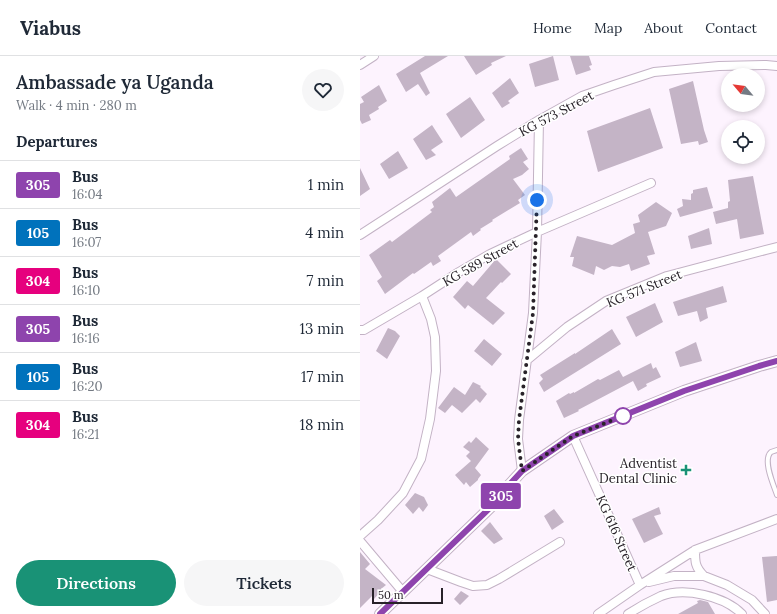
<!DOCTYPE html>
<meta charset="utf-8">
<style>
:root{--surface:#fff;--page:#f6f6f7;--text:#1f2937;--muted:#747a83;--line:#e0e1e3;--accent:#199276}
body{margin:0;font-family:Lora,serif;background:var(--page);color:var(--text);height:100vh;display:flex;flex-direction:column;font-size:15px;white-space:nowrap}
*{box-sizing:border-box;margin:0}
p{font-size:13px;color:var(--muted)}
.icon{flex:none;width:22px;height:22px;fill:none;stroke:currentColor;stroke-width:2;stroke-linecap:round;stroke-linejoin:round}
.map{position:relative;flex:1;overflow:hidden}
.panel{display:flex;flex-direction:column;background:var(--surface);width:360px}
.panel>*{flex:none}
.badge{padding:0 8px;border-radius:3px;font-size:14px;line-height:26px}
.needle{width:26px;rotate:299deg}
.controls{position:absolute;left:361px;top:12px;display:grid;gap:8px}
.controls a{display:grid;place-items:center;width:44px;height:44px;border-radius:50%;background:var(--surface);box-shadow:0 2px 6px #0003;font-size:20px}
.scale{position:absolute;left:12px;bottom:10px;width:71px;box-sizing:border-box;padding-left:4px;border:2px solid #282229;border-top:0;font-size:11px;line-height:14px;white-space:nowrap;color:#282229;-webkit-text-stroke:3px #fff;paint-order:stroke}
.you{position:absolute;width:20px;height:20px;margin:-10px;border:3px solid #fff;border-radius:50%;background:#1a73e8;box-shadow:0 0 0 6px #1a73e833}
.map>.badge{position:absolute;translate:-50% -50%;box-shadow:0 0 0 2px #fff}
h2{padding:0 16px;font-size:15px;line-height:36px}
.round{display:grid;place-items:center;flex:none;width:42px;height:42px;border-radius:21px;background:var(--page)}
.head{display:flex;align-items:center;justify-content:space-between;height:68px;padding:0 16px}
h1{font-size:19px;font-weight:600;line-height:30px}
.primary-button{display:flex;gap:8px;margin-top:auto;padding:8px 16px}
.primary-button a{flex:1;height:46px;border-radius:24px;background:var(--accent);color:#fff;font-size:16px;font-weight:600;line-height:46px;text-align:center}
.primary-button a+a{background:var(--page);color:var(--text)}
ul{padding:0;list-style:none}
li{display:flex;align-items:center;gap:12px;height:48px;padding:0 16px;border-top:1px solid var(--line)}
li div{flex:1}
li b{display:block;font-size:15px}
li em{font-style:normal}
li .badge{min-width:44px;font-weight:700;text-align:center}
header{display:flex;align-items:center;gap:24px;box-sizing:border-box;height:56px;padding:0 20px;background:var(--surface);border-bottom:1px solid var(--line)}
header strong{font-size:19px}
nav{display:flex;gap:22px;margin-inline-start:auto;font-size:14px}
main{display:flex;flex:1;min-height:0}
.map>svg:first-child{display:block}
.building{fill:#c4b4c6}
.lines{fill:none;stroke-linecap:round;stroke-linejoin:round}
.service-casing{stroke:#c3b2c5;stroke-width:6}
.minor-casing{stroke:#c3b2c5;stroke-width:10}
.tertiary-casing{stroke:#c3b2c5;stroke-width:12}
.service{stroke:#fff;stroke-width:4}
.minor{stroke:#fff;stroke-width:8}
.tertiary{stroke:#fff;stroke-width:10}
.line-casing{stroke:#fff;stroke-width:9}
.line{stroke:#8e44ad;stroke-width:6}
.walk{stroke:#282229;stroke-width:4;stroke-dasharray:0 7.2}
.stop-dot{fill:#fff;stroke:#8e44ad;stroke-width:2}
.poi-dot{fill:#199276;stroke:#fff;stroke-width:1.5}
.labels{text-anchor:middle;stroke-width:3;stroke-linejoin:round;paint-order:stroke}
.street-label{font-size:13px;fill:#282229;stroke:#fff}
.poi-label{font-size:13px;fill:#282229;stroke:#fff;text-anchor:end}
</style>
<header>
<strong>Viabus</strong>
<nav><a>Home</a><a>Map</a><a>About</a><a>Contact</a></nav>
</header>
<main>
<section class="panel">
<div class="head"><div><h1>Ambassade ya Uganda</h1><p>Walk · 4 min · 280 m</p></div><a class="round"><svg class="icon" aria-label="heart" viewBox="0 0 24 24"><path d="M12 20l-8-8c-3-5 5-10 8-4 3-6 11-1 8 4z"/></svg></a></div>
<h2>Departures</h2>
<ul>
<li><span class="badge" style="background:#8e44ad;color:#fff">305</span><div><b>Bus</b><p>16:04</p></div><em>1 min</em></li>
<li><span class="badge" style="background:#0072bc;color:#fff">105</span><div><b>Bus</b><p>16:07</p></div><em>4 min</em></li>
<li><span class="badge" style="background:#e6007e;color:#fff">304</span><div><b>Bus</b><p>16:10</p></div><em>7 min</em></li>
<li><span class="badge" style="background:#8e44ad;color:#fff">305</span><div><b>Bus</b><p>16:16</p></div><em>13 min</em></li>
<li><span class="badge" style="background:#0072bc;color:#fff">105</span><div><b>Bus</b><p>16:20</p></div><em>17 min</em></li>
<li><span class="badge" style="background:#e6007e;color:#fff">304</span><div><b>Bus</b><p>16:21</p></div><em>18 min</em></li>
</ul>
<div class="primary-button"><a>Directions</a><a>Tickets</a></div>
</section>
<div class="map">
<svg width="417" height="558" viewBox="0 0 417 558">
<rect width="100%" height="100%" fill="#fdf3fe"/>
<!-- building -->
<path class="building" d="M 65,0 L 88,0 L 60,17 L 70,37 L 66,40 L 58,28 L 46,36 L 36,18 Z
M 104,0 L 146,0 L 131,7 L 132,9 L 116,19 Z
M 193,0 L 199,24 L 175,31 L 169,8 Z
M 210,0 L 229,0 L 232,9 L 229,10 L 231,14 L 216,19 Z
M 150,22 L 159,37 L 148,45 L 150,47 L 142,52 L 132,37 Z
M 333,25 L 344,74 L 348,86 L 339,89 L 338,85 L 321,88 L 309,33 Z
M 19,29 L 27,45 L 18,51 L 19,53 L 9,59 L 11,64 L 2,68 L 0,64 L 0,48 L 4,46 L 1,41 Z
M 110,41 L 125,64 L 101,82 L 86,58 Z
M 290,52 L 303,92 L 238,116 L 227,75 Z
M 72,69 L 83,86 L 71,94 L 76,99 L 66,104 L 53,83 Z
M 161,92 L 168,103 L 163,106 L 169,113 L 162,119 L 153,123 L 165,139 L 158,144 L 160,147 L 132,164 L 133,165 L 120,173 L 121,174 L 113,180 L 111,176 L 78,200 L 81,205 L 73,210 L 71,206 L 54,218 L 53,217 L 25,238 L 17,225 L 22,221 L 9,199 L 30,184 L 32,186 L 72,156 L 70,154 L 74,151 L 72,146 L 90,132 L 96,141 L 150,103 L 149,100 Z
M 38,95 L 48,112 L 29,123 L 20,108 Z
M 0,112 L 10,133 L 0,140 Z
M 393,120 L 404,178 L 380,183 L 377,163 L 356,168 L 353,156 L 368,152 L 368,146 L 370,145 L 368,124 Z
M 347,131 L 353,152 L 320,161 L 317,153 L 323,150 L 322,143 L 331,144 L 331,138 L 333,137 L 333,134 Z
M 296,146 L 312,157 L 306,170 L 288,176 L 295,198 L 287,200 L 290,208 L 271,215 L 269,208 L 260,211 L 252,210 L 244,214 L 236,210 L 234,219 L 212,210 L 214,201 L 210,201 L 217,180 L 252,189 L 275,177 L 273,168 L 280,166 L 278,159 Z
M 349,172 L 352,188 L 331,193 L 328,180 Z
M 136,203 L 151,218 L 142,227 L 141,226 L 126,242 L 145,257 L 133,269 L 108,249 L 105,253 L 93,241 L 107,225 L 113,230 Z
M 363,230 L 367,246 L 346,252 L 348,262 L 340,266 L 337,255 L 318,260 L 313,246 Z
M 295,247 L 303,266 L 276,281 L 266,261 Z
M 28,272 L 35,275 L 40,280 L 27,303 L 16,295 Z
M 252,273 L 261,288 L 184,336 L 179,327 L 183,323 L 180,319 L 215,297 L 215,298 Z
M 124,283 L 142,298 L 132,310 L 114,295 Z
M 336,286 L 342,305 L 320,311 L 315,296 Z
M 291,307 L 293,313 L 296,311 L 301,321 L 286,328 L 287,330 L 278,335 L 273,325 L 218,354 L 219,355 L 204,362 L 196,345 L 209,337 L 210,338 L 214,336 L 214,337 L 238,323 L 240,324 L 259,314 L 263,321 Z
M 113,326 L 121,330 L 120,331 L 127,338 L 120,347 L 116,343 L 102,357 L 92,349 L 85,357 L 78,352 L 94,331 L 105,339 Z
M 116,381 L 129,393 L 115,412 L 121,419 L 118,423 L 118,424 L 110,431 L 106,426 L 104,429 L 95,419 L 111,405 L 106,400 L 110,396 L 103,391 L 109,385 L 111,387 Z
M 55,437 L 64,441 L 68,449 L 63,456 L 59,451 L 53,458 L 45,449 Z
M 299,451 L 301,458 L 294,460 L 303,478 L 284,487 L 272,463 Z
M 194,453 L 204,466 L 192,474 L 184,460 Z
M 130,466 L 143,483 L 134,488 L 121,475 Z
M 0,496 L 10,508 L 5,513 L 26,529 L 21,533 L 22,534 L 14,543 L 12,540 L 0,552 Z
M 417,500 L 417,544 L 407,546 L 402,501 Z
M 101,535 L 109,540 L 100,549 L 94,543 Z
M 340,544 L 348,546 L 355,558 L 318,558 L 338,547 L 337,545 Z"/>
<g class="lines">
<!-- service casing -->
<g class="service-casing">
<path id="service" d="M 417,394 C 417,394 411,396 411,396 C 402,404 414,430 417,439"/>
</g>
<!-- minor casing -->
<g class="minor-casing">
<path id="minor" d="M 0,9 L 14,0
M 0,179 L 137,90 L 179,64 L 222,40 L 254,29 L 294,16 L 359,10 L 406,9 L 417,10
M 62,240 L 99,216 L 130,198 L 177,176 L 291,127
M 0,274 L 4,274 L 62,240 L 71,263 L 75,281 L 76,315 L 70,363 L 61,403 L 43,437 L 18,464 L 0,480
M 166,305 L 207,271 L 246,245 L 307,220 L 417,191
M 213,380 L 280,529
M 162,415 L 158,383 L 159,364 L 173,257 L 177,176 L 179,64
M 0,485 L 43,536
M 335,494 C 335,506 335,511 344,520
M 67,513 L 101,526 L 113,530 L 127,529 L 139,523 L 200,486
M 289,526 L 314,520 L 344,520 L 367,529 L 392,544 L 405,558
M 238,558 L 280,529 L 335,494 L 417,463
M 268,558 C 279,551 290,545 301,540 C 325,531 364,540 382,558"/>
</g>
<!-- tertiary casing -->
<g class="tertiary-casing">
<path id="tertiary" d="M 20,558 L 137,445 L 150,428 L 162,415 L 213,380 L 324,335 L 399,310 L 417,305"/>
</g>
<!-- service -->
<use href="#service" class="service"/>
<!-- minor -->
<use href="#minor" class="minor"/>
<!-- tertiary -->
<use href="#tertiary" class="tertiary"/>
</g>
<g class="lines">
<!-- line casing -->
<g class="line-casing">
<path id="line" d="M 20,558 L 137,445 L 150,428 L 162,415 L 213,380 L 324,335 L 399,310 L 417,305"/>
</g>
<!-- line -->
<use href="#line" class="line"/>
<!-- walk -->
<path class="walk" d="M 177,144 L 173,257 L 159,364 L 158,383 L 162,415 L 213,380 L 268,358 L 263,360"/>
</g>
<!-- markers -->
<circle class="stop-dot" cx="263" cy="360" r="8"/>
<path class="poi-dot" d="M324 408h4v4h4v4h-4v4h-4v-4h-4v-4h4z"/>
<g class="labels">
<!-- street labels -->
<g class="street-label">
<text transform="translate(196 57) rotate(-28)" y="5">KG 573 Street</text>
<text transform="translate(120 206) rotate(-29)" y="5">KG 589 Street</text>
<text transform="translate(284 232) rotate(-22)" y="5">KG 571 Street</text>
<text transform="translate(257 477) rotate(66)" y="5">KG 616 Street</text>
</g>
<!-- poi labels -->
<g class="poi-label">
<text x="317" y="412">Adventist<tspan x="317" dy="15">Dental Clinic</tspan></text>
</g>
</g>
</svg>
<div class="controls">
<a><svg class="needle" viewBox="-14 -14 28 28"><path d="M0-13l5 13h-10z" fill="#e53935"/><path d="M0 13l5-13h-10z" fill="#747a83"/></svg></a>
<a><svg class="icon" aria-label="locate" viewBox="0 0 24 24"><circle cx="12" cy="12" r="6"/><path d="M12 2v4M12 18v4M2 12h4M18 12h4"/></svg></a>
</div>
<div class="scale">50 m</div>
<div class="you" style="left:177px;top:144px"></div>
<b class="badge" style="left:141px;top:440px;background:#8e44ad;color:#fff">305</b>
</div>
</main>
